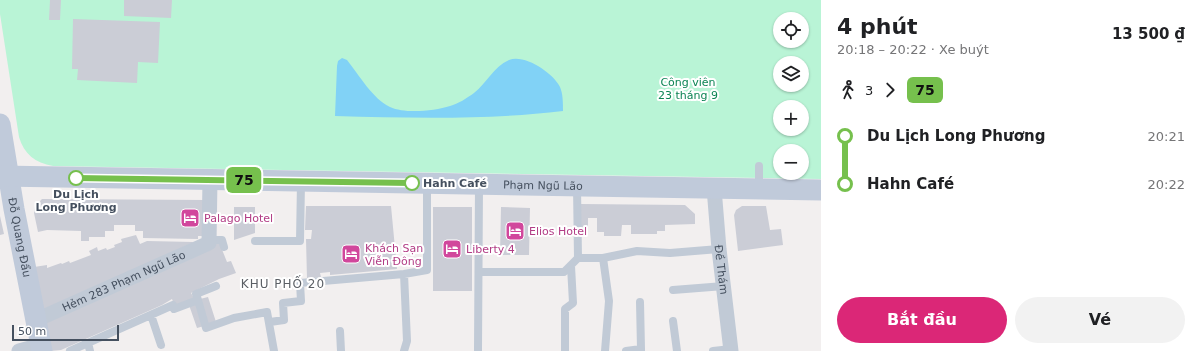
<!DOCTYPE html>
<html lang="vi">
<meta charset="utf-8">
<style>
:root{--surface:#fff;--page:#f2f2f2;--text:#202124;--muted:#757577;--accent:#db2777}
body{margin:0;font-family:"DejaVu Sans",sans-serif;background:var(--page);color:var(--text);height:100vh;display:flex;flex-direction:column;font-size:15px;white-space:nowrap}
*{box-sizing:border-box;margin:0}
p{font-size:13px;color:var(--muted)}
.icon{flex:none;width:22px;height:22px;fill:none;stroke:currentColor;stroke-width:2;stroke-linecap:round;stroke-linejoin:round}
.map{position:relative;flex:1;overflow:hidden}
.sheet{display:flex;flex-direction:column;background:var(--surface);width:380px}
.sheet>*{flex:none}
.badge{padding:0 8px;border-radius:6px;font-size:14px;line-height:26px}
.controls{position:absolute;left:773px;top:12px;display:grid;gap:8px}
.controls a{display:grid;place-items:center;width:36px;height:36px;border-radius:50%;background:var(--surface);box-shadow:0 1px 3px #0004;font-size:20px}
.scale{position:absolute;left:12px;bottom:10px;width:107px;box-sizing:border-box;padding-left:4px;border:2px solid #45505f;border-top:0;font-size:11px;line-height:14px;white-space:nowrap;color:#45505f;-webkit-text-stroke:3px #fff;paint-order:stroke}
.map>.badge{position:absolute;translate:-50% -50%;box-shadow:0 0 0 2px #fff}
.legs{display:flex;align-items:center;gap:6px;height:44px;padding:0 16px;font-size:13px}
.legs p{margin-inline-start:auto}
.head{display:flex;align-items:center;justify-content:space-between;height:68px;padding:0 16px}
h1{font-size:22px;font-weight:800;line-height:30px}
.button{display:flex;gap:8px;margin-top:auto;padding:8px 16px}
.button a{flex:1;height:46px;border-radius:24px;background:var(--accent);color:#fff;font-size:16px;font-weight:800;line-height:46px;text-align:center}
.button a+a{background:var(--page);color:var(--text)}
ul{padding:0 16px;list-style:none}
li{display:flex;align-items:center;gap:14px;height:48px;font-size:15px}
li i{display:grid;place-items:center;width:6px;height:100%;margin:0 5px;background:currentColor}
li i::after{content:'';width:10px;height:10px;margin:-5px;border:3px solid;border-radius:50%;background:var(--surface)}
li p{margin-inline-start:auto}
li:first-child i{background:linear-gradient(#0000 50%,currentColor 0)}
li:last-child i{background:linear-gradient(currentColor 50%,#0000 0)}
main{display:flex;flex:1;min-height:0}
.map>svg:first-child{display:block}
.green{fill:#b9f4d6;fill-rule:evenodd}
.water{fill:#81d2f6}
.building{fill:#cbcdd6}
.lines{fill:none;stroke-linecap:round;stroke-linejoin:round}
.lane{stroke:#c1cad6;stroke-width:8}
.street{stroke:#c1cad6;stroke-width:15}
.secondary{stroke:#c0cada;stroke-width:21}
.line-1-casing{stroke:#fff;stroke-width:9}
.line-1{stroke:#76c04d;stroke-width:6}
.stop-1-dot{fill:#fff;stroke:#76c04d;stroke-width:2}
.labels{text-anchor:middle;stroke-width:4;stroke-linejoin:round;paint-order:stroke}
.park-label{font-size:11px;fill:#0c8454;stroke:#fff}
.stop-label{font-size:11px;font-weight:bold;fill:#45505f;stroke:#fff;text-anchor:start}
.street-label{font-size:11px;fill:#45505f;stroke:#fff}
.hotel-label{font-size:11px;fill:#b23c85;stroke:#fff;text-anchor:start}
.neighbourhood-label{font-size:12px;letter-spacing:1px;fill:#5b5f65;stroke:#fff}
</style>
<main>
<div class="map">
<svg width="821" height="351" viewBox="0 0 821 351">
<rect width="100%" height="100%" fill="#f2efef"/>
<!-- green -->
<path class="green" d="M 0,0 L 821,0 L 821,179 L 53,166 C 35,163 24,154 19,137 L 0,14 ZM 780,19 L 802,19 L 802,41 L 780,41 ZM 780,63 L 802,63 L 802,85 L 780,85 ZM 780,107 L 802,107 L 802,129 L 780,129 ZM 780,151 L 802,151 L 802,173 L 780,173 Z"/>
<!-- water -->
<path class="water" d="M 342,58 L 347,60 C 359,75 373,99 390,107 C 405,114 434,111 450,106 C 458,104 467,98 474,93 C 487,83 493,67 509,60 C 525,54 553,73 560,87 C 563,94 563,103 563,111 C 488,120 411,118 335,116 L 337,66 L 338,61 Z"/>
<!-- building -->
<path class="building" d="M 50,0 L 61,0 L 60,20 L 49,20 Z
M 124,0 L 172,0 L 171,18 L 124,16 Z
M 73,19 L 160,22 L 158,63 L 138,62 L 137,83 L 77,80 L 78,69 L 72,69 Z
M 42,199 L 207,200 L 206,236 L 198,236 L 198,239 L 143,238 L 143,231 L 135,231 L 135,225 L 114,225 L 114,231 L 105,231 L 105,237 L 89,237 L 89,241 L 81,241 L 81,231 L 47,230 L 38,232 L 34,213 L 35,206 Z
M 581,204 L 685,205 L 695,214 L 695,224 L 665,225 L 665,231 L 657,231 L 657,234 L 631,234 L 631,225 L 622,225 L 621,236 L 604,236 L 604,232 L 597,232 L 597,218 L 588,218 L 588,228 L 581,228 Z
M 306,206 L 391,206 L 397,269 L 330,275 L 330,272 L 320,273 L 321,277 L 307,279 L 306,239 L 311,239 L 312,230 L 305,230 Z
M 742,206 L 766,206 L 770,230 L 781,229 L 783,245 L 738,251 L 734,215 L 736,210 Z
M 234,207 L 255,207 L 255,233 L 234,240 Z
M 433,207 L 472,207 L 472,291 L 433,291 Z
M 501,207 L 530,208 L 529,255 L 500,255 Z
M 0,216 L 4,234 L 0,235 Z
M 136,235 L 140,244 L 147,241 L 194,242 L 41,312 L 34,267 L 47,265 L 47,268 L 61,263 L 62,264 L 69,261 L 70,263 L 91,255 L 89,251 L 97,247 L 98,251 L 106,248 L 107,250 L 115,247 L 114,245 L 122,242 L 121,239 Z
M 219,242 L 227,262 L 231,261 L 236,273 L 219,279 L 191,293 L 195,300 L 175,307 L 172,299 L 162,305 L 61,350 L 50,351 L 45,321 Z
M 208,297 L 216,322 L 207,324 L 200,299 Z
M 197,303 L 204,326 L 197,328 L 189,305 Z"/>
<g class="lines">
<!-- lane -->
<path class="lane" d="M 759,188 L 759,166
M 209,240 L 222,240 L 224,247
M 255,241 L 300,241 L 301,182
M 578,258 L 603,258 L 637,251 L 670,253 L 719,249
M 603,258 L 609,301 L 605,351
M 479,272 L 564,272 L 578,258 L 577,186
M 404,274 L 407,341 L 404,351
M 673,290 L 724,286
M 198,300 L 196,294 L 216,286
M 640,302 L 641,349
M 151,315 L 161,345
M 673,321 L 677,351
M 270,322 L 284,320 L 283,303 L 301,301 L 300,283 L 404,274 L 427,270 L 427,184
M 340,331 L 341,351
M 88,343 L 90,351
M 70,351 L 173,305 L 174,309 L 198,300 L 206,328 L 234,318 L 267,312 L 274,351
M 478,351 L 479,185
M 565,351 L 565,309 L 573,303 L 571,266
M 626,351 L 641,349 L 641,351
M 713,351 L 731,349"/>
<!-- street -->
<g class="street">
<path id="s1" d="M 714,188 L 719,249 L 731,351"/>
<path id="s2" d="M 36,320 L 209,243 L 210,180"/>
<path d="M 19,351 L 41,345"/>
</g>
<!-- secondary -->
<g class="secondary">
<path id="s3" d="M 0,124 L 14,209 L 42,351"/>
<path id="s4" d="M 0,176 L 821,190"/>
</g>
</g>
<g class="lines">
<!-- line-1 casing -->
<g class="line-1-casing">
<path id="line-1" d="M 76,178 L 412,183"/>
</g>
<!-- line-1 -->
<use href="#line-1" class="line-1"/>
</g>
<!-- icons -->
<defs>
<g id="hotel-square" transform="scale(1)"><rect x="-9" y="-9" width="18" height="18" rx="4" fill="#d1479c" stroke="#fff"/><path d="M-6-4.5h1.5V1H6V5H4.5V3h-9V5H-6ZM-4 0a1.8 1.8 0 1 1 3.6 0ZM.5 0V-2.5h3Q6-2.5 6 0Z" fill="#fff"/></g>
</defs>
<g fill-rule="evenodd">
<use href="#hotel-square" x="190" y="218"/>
<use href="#hotel-square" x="515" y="231"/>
<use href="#hotel-square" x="452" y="249"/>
<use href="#hotel-square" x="351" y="254"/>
</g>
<!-- markers -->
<g class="stop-1-dot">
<circle cx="76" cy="178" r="7"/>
<circle cx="412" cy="183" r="7"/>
</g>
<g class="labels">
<!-- park labels -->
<g class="park-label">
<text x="688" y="86">Công viên<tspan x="688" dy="13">23 tháng 9</tspan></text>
</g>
<!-- stop labels -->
<g class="stop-label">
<text x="423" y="187">Hahn Café</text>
<text x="76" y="198" text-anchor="middle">Du Lịch<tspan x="76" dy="13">Long Phương</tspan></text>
</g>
<!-- street labels -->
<g class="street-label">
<text dy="4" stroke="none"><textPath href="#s4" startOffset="543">Phạm Ngũ Lão</textPath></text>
<text dy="4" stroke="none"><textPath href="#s3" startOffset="115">Ðỗ Quang Ðẩu</textPath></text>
<text dy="4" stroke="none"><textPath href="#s1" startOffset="82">Ðề Thám</textPath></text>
<text dy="4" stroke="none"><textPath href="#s2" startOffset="96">Hẻm 283 Phạm Ngũ Lão</textPath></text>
</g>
<!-- hotel labels -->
<g class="hotel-label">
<text x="204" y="222">Palago Hotel</text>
<text x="529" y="235">Elios Hotel</text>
<text x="365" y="252">Khách Sạn<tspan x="365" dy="13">Viễn Đông</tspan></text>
<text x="466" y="253">Liberty 4</text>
</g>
<!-- neighbourhood labels -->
<g class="neighbourhood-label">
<text x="283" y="288">KHU PHỐ 20</text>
</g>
</g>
</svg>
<div class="controls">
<a><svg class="icon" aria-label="locate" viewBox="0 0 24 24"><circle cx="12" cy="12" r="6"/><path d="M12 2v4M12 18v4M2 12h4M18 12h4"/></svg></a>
<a><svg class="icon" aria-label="layers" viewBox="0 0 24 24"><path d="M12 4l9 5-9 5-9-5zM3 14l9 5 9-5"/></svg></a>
<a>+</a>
<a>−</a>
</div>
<div class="scale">50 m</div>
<b class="badge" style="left:244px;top:180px;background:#76c04d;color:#111">75</b>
</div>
<section class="sheet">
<div class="head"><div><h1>4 phút</h1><p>20:18 – 20:22 · Xe buýt</p></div><b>13 500 ₫</b></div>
<div class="legs"><svg class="icon" aria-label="walk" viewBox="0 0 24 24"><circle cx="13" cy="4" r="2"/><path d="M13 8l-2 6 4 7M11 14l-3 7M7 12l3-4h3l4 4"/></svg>3<svg class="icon" aria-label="forward" viewBox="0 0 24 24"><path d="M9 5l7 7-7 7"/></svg><b class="badge" style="background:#76c04d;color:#111">75</b></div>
<ul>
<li><i style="color:#76c04d"></i><b>Du Lịch Long Phương</b><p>20:21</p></li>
<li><i style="color:#76c04d"></i><b>Hahn Café</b><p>20:22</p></li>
</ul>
<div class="button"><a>Bắt đầu</a><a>Vé</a></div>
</section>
</main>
